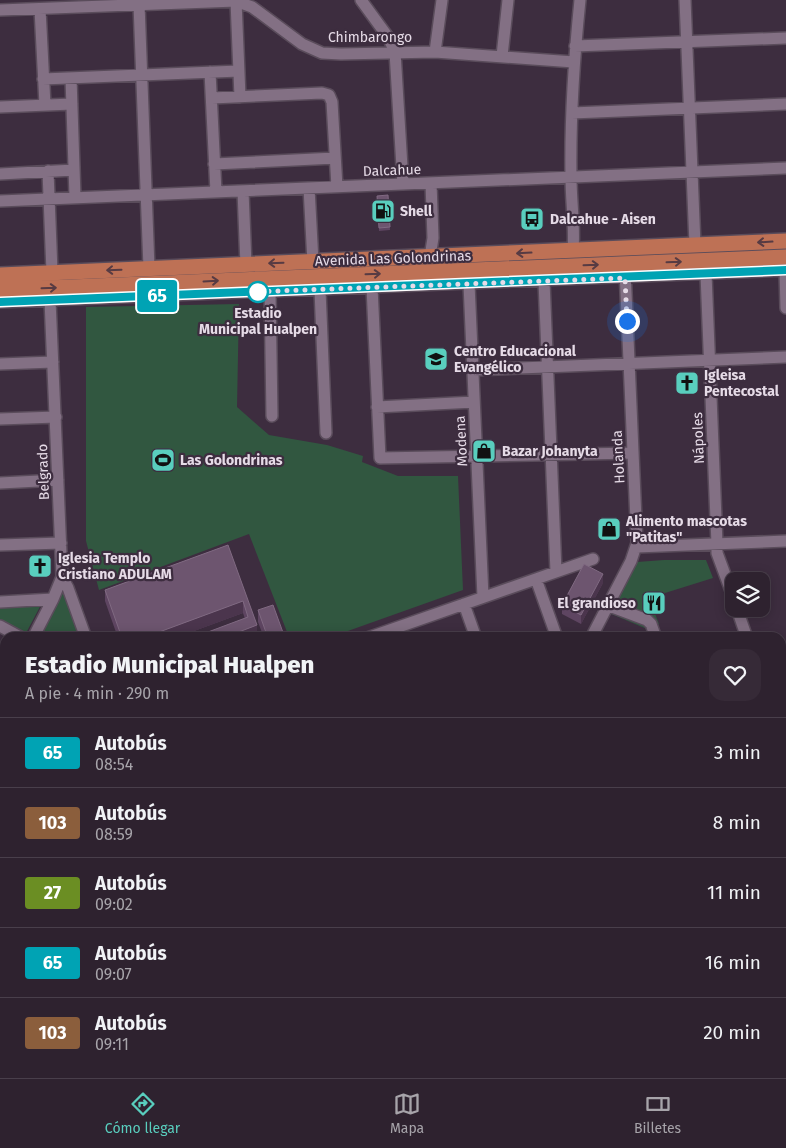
<!DOCTYPE html>
<html lang="es">
<meta charset="utf-8">
<style>
:root{--surface:#2e222f;--page:#362a37;--text:#f1f3f6;--muted:#a7a4aa;--line:#493f4b;--accent:#59cebe}
body{margin:0;font-family:"Fira Sans",sans-serif;background:var(--page);color:var(--text);height:100vh;display:flex;flex-direction:column;font-size:19px;white-space:nowrap}
*{box-sizing:border-box;margin:0}
p{font-size:16px;color:var(--muted)}
.icon{flex:none;width:28px;height:28px;fill:none;stroke:currentColor;stroke-width:2;stroke-linecap:round;stroke-linejoin:round}
.map{position:relative;flex:1;overflow:hidden}
.panel{position:absolute;left:0px;top:632px;width:786px;height:446px;display:flex;flex-direction:column;background:var(--surface);border-radius:15px 15px 0 0;box-shadow:0 2px 12px #0003,0 0 0 1px var(--line)}
.panel>*{flex:none}
.badge{padding:0 10px;border-radius:4px;font-size:18px;line-height:32px}
.tools{position:absolute;left:725px;top:572px;display:grid;gap:10px}
.tools a{display:grid;place-items:center;width:45px;height:45px;border-radius:10px;background:var(--surface);box-shadow:0 2px 12px #0003,0 0 0 1px var(--line);font-size:25px}
.you{position:absolute;width:25px;height:25px;margin:-12px;border:4px solid #fff;border-radius:50%;background:#1a73e8;box-shadow:0 0 0 8px #1a73e833}
.map>.badge{position:absolute;translate:-50% -50%;box-shadow:0 0 0 2px #fff}
.round{display:grid;place-items:center;flex:none;width:52px;height:52px;border-radius:15px;background:var(--page)}
.headline{display:flex;align-items:center;justify-content:space-between;height:85px;padding:0 25px}
h1{font-size:24px;font-weight:800;line-height:38px}
ul{padding:0;list-style:none}
li{display:flex;align-items:center;gap:15px;height:70px;padding:0 25px;border-top:1px solid var(--line)}
li div{flex:1}
li b{display:block;font-size:19px}
li em{font-style:normal}
li .badge{min-width:55px;font-weight:700;text-align:center}
.tab-bar{display:flex;justify-content:space-around;align-items:center;height:70px;border-top:1px solid var(--line);background:var(--surface);font-size:14px;color:var(--muted)}
.tab-bar a{display:grid;justify-items:center;gap:2px}
.tab-bar .on{color:var(--accent)}
.map>svg:first-child{display:block}
.green{fill:#315740}
.lines{fill:none;stroke-linecap:round;stroke-linejoin:round}
.minor-casing{stroke:#5a4c5b;stroke-width:14}
.major-casing{stroke:#5a4c5b;stroke-width:18}
.minor{stroke:#837084;stroke-width:11}
.major{stroke:#be7155;stroke-width:15}
.wall{fill:#5e4561}
.shaded-wall{fill:#4b354d}
.building{fill:#6d556f;stroke:#806a82}
.oneway{stroke:#573b43}
.line-casing{stroke:#fff;stroke-width:11}
.line{stroke:#00a3b4;stroke-width:8}
.walk{stroke:#e6dbe7;stroke-width:5;stroke-dasharray:0 9}
.stop-dot{fill:#fff;stroke:#00a3b4;stroke-width:2.5}
.labels{text-anchor:middle;stroke-width:4.5;stroke-linejoin:round;paint-order:stroke}
.street-label{font-size:14px;fill:#e6dbe7;stroke:#3d2d3f}
.poi-label{font-size:14px;font-weight:bold;fill:#e6dbe7;stroke:#3d2d3f;text-anchor:start}
.stop-label{font-size:14px;font-weight:bold;fill:#e6dbe7;stroke:#3d2d3f}
</style>
<div class="map">
<svg width="786" height="1078" viewBox="0 0 786 1078">
<rect width="100%" height="100%" fill="#3d2d3f"/>
<!-- green -->
<path class="green" d="M 239,304 L 237,407 L 269,435 L 327,445 L 363,456 L 362,462 L 398,476 L 458,476 L 463,590 L 331,637 L 289,637 L 249,534 L 99,590 L 86,541 L 86,307 Z
M 664,560 L 706,560 L 713,578 L 649,598 L 659,624 L 647,629 L 609,613 L 637,562 Z
M 63,587 L 81,637 L 41,637 Z
M 43,601 L 25,635 L 0,622 L 0,604 Z
M 127,1074 L 432,1074 L 433,1078 L 179,1078 L 176,1074 L 166,1078 L 129,1078 Z"/>
<g class="lines">
<!-- minor casing -->
<g class="minor-casing">
<path id="minor" d="M 361,0 L 388,37 L 395,52 L 403,184
M 685,0 L 695,245
M 236,1 L 240,97
M 139,4 L 149,268
M 40,9 L 45,105
M 0,10 L 236,1 L 252,7 L 302,44 L 322,53 L 341,54 L 435,52 L 574,62
M 575,46 L 786,38
M 435,52 L 442,0
M 502,56 L 508,0
M 210,72 L 216,192
M 71,78 L 75,197
M 43,79 L 239,71
M 212,98 L 322,93 L 329,95 L 332,102 L 337,187
M 0,107 L 72,104
M 572,113 L 786,104
M 214,164 L 335,158
M 48,171 L 52,272
M 0,174 L 74,170
M 309,188 L 313,262
M 243,191 L 246,265
M 0,201 L 786,168
M 573,251 C 575,226 571,202 571,177 C 570,118 574,59 580,0
M 430,257 L 433,238 L 431,183
M 785,271 L 786,308
M 706,274 L 717,544 L 717,553 L 734,599
M 544,281 L 556,572
M 469,284 L 483,597
M 372,287 L 380,458 L 633,453
M 320,290 L 326,433
M 270,291 L 272,416
M 50,300 L 62,577 L 68,588 L 86,638
M 0,302 L 786,270
M 0,364 L 53,362
M 473,370 L 786,357
M 377,407 L 474,402
M 0,419 L 56,417
M 0,483 L 58,480
M 0,545 L 61,543
M 636,547 L 786,541
M 536,579 L 557,638
M 0,602 L 53,599
M 464,604 L 476,638
M 607,605 L 647,620 L 651,624 L 656,638
M 737,609 L 747,638
M 0,626 L 22,638
M 33,638 L 53,599 L 62,577
M 367,638 L 593,559
M 591,638 L 631,561 L 637,543 L 625,270
M 0,704 L 5,694
M 781,733 L 786,747
M 0,761 L 5,764
M 0,811 L 5,808
M 781,894 L 786,892
M 781,931 L 786,945
M 781,1032 L 786,1030
M 0,1041 L 5,1039
M 49,1074 L 50,1078
M 117,1074 L 118,1078
M 453,1074 L 454,1078
M 511,1074 L 512,1078
M 589,1074 L 591,1078
M 703,1074 L 705,1078
M 649,1078 L 661,1074"/>
</g>
<!-- major casing -->
<g class="major-casing">
<path id="major" d="M 0,275 L 786,241
M 0,290 L 786,257"/>
</g>
<!-- minor -->
<use href="#minor" class="minor"/>
<!-- major -->
<use href="#major" class="major"/>
</g>
<!-- wall -->
<path class="wall" d="M 388,195 L 390,230 L 379,231 L 377,196 Z
M 228,545 L 257,637 L 192,638 L 245,619 L 243,613 L 175,638 L 118,638 L 105,601 L 105,590 Z
M 603,583 L 581,624 L 562,614 L 562,605 Z
M 258,610 L 285,638 L 264,638 L 258,622 Z"/>
<!-- shaded-wall -->
<path class="shaded-wall" d="M 603,574 L 603,583 L 581,624 L 581,615 Z
M 243,601 L 243,613 L 175,638 L 143,638 Z
M 257,625 L 257,637 L 256,638 L 223,638 Z
M 5,961 L 5,973 L 0,974 L 0,962 Z
M 536,1074 L 536,1078 L 525,1078 Z
M 600,1074 L 613,1074 L 613,1075 L 605,1078 L 600,1078 Z"/>
<!-- building -->
<path class="building" d="M 388,195 L 390,227 L 379,228 L 377,196 Z
M 228,545 L 257,625 L 223,638 L 192,638 L 248,617 L 243,601 L 143,638 L 122,638 L 105,590 Z
M 584,564 L 603,574 L 581,615 L 562,605 Z
M 273,605 L 285,638 L 268,638 L 258,610 Z
M 5,865 L 5,961 L 0,962 L 0,866 Z
M 522,1074 L 536,1074 L 523,1078 Z
M 565,1074 L 579,1074 L 580,1078 L 566,1078 Z"/>
<!-- one-way arrows -->
<defs><path id="oneway-shaft" d="M-6 0H5M1.5-3L5.5 0L1.5 3" fill="none" stroke-width="1.6" stroke-linecap="round" stroke-linejoin="round" transform="scale(1.25)"/></defs>
<g class="oneway">
<use href="#oneway-shaft" transform="translate(765 242) rotate(177)"/>
<use href="#oneway-shaft" transform="translate(524 253) rotate(177)"/>
<use href="#oneway-shaft" transform="translate(674 262) rotate(-2)"/>
<use href="#oneway-shaft" transform="translate(276 263) rotate(178)"/>
<use href="#oneway-shaft" transform="translate(591 265) rotate(-2)"/>
<use href="#oneway-shaft" transform="translate(114 270) rotate(178)"/>
<use href="#oneway-shaft" transform="translate(373 274) rotate(-2)"/>
<use href="#oneway-shaft" transform="translate(211 281) rotate(-3)"/>
<use href="#oneway-shaft" transform="translate(49 288) rotate(-2)"/>
</g>
<g class="lines">
<!-- line casing -->
<g class="line-casing">
<path id="line" d="M 0,302 L 786,270"/>
</g>
<!-- line -->
<use href="#line" class="line"/>
<!-- walk -->
<path class="walk" d="M 258,292 L 250,292 L 625,278 L 627,321"/>
</g>
<!-- icons -->
<defs>
<g id="fuel-square" transform="scale(1.25)"><rect x="-9" y="-9" width="18" height="18" rx="4" fill="#59cebe" stroke="#3d2d3f"/><path d="M-5.5-6h7V0h2V4h1.3V-2.5L3-4.5l.8-.8L6-3V5H2.5V1h-1V6h-7ZM-4.2-4.7v3.2H.2V-4.7Z" fill="#111"/></g>
<g id="bus-square" transform="scale(1.25)"><rect x="-9" y="-9" width="18" height="18" rx="4" fill="#59cebe" stroke="#3d2d3f"/><path d="M-5-6H5V4H4V6H2V4H-2V6H-4V4H-5ZM-3.5-4V0h7V-4ZM-3.5 1.2v1.5H-2V1.2ZM2 1.2v1.5H3.5V1.2Z" fill="#111"/></g>
<g id="school-square" transform="scale(1.25)"><rect x="-9" y="-9" width="18" height="18" rx="4" fill="#59cebe" stroke="#3d2d3f"/><path d="M0-5L7-2L0 1L-7-2ZM-4 1L0 2.5L4 1V4Q0 6-4 4Z" fill="#111"/></g>
<g id="church-square" transform="scale(1.25)"><rect x="-9" y="-9" width="18" height="18" rx="4" fill="#59cebe" stroke="#3d2d3f"/><path d="M-1.2-6h2.4v3.5h3.3v2.4h-3.3V6h-2.4V-.1h-3.3v-2.4h3.3Z" fill="#111"/></g>
<g id="shop-square" transform="scale(1.25)"><rect x="-9" y="-9" width="18" height="18" rx="4" fill="#59cebe" stroke="#3d2d3f"/><path d="M-5-2.5h2.3a2.7 3.5 0 0 1 5.4 0H5L5.5 6h-11ZM-1.5-2.5h3a1.5 2.3 0 0 0-3 0Z" fill="#111"/></g>
<g id="stadium-square" transform="scale(1.25)"><rect x="-9" y="-9" width="18" height="18" rx="4" fill="#59cebe" stroke="#3d2d3f"/><path d="M0-5a6.5 5 0 1 0 0 10a6.5 5 0 1 0 0-10ZM-3.5-1.8h7v3.6h-7Z" fill="#111"/></g>
<g id="restaurant-square" transform="scale(1.25)"><rect x="-9" y="-9" width="18" height="18" rx="4" fill="#59cebe" stroke="#3d2d3f"/><path d="M-5-6h1v4h1v-4h1v4h1v-4h1v5L-1.5 .5V6h-2V.5L-5-1ZM5-6V6H3V1.5H1.5Q1.5-4 5-6Z" fill="#111"/></g>
</defs>
<g fill-rule="evenodd">
<use href="#fuel-square" x="383" y="211"/>
<use href="#bus-square" x="532" y="219"/>
<use href="#school-square" x="436" y="359"/>
<use href="#church-square" x="687" y="383"/>
<use href="#shop-square" x="484" y="451"/>
<use href="#stadium-square" x="163" y="460"/>
<use href="#shop-square" x="609" y="529"/>
<use href="#church-square" x="40" y="566"/>
<use href="#restaurant-square" x="654" y="603"/>
</g>
<!-- markers -->
<circle class="stop-dot" cx="258" cy="292" r="10"/>
<g class="labels">
<!-- street labels -->
<g class="street-label">
<text x="370" y="42">Chimbarongo</text>
<text transform="translate(392 170) rotate(-2)" y="5">Dalcahue</text>
<text transform="translate(393 258) rotate(-2)" y="5">Avenida Las Golondrinas</text>
<text transform="translate(698 438) rotate(-92)" y="5">Nápoles</text>
<text transform="translate(461 441) rotate(-93)" y="5">Modena</text>
<text transform="translate(618 457) rotate(-93)" y="5">Holanda</text>
<text transform="translate(43 472) rotate(-92)" y="5">Belgrado</text>
</g>
<!-- poi labels -->
<g class="poi-label">
<text x="400" y="216">Shell</text>
<text x="550" y="224">Dalcahue - Aisen</text>
<text x="454" y="356">Centro Educacional<tspan x="454" dy="16">Evangélico</tspan></text>
<text x="704" y="380">Igleisa<tspan x="704" dy="16">Pentecostal</tspan></text>
<text x="502" y="456">Bazar Johanyta</text>
<text x="180" y="465">Las Golondrinas</text>
<text x="626" y="526">Alimento mascotas<tspan x="626" dy="16">"Patitas"</tspan></text>
<text x="58" y="563">Iglesia Templo<tspan x="58" dy="16">Cristiano ADULAM</tspan></text>
<text x="636" y="608" text-anchor="end">El grandioso</text>
</g>
<!-- stop labels -->
<g class="stop-label">
<text x="258" y="318">Estadio<tspan x="258" dy="16">Municipal Hualpen</tspan></text>
</g>
</g>
</svg>
<div class="tools">
<a><svg class="icon" aria-label="layers" viewBox="0 0 24 24"><path d="M12 4l9 5-9 5-9-5zM3 14l9 5 9-5"/></svg></a>
</div>
<div class="you" style="left:627px;top:321px"></div>
<b class="badge" style="left:157px;top:296px;background:#00a3b4;color:#fff">65</b>
<section class="panel">
<div class="headline"><div><h1>Estadio Municipal Hualpen</h1><p>A pie · 4 min · 290 m</p></div><a class="round"><svg class="icon" aria-label="heart" viewBox="0 0 24 24"><path d="M12 20l-8-8c-3-5 5-10 8-4 3-6 11-1 8 4z"/></svg></a></div>
<ul>
<li><span class="badge" style="background:#00a3b4;color:#fff">65</span><div><b>Autobús</b><p>08:54</p></div><em>3 min</em></li>
<li><span class="badge" style="background:#8b5e3c;color:#fff">103</span><div><b>Autobús</b><p>08:59</p></div><em>8 min</em></li>
<li><span class="badge" style="background:#6b8e23;color:#fff">27</span><div><b>Autobús</b><p>09:02</p></div><em>11 min</em></li>
<li><span class="badge" style="background:#00a3b4;color:#fff">65</span><div><b>Autobús</b><p>09:07</p></div><em>16 min</em></li>
<li><span class="badge" style="background:#8b5e3c;color:#fff">103</span><div><b>Autobús</b><p>09:11</p></div><em>20 min</em></li>
</ul>
</section>
</div>
<nav class="tab-bar">
<a class="on"><svg class="icon" aria-label="directions" viewBox="0 0 24 24"><path d="M12 3l9 9-9 9-9-9zM9 14v-3h6M13 9l2 2-2 2"/></svg>Cómo llegar</a>
<a><svg class="icon" aria-label="map" viewBox="0 0 24 24"><path d="M3 6l6-2 6 2 6-2v14l-6 2-6-2-6 2zM9 4v14M15 6v14"/></svg>Mapa</a>
<a><svg class="icon" aria-label="tickets" viewBox="0 0 24 24"><path d="M3 7h18v10H3zM15 7v10"/></svg>Billetes</a>
</nav>
